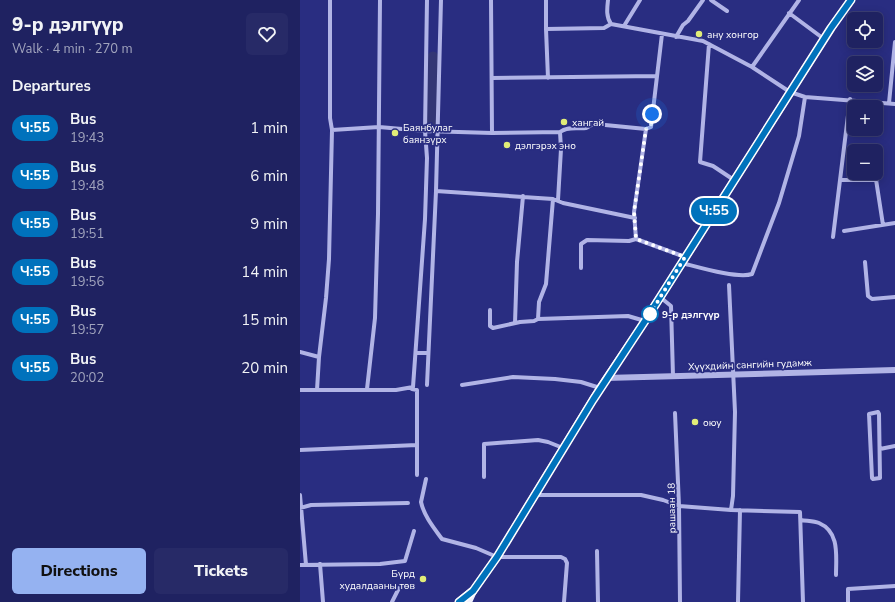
<!DOCTYPE html>
<meta charset="utf-8">
<style>
:root{--surface:#1f2261;--page:#272a67;--text:#f1f3f6;--muted:#a1a4bd;--line:#3c3f76;--accent:#95b2f1}
body{margin:0;font-family:"Nunito Sans",sans-serif;background:var(--page);color:var(--text);height:100vh;display:flex;flex-direction:column;font-size:15px;white-space:nowrap}
*{box-sizing:border-box;margin:0}
p{font-size:13px;color:var(--muted)}
.icon{flex:none;width:22px;height:22px;fill:none;stroke:currentColor;stroke-width:2;stroke-linecap:round;stroke-linejoin:round}
.map{position:relative;flex:1;overflow:hidden}
.drawer{display:flex;flex-direction:column;background:var(--surface);width:300px}
.drawer>*{flex:none}
.badge{padding:0 8px;border-radius:13px;font-size:14px;line-height:26px}
.controls{position:absolute;left:547px;top:12px;display:grid;gap:8px}
.controls a{display:grid;place-items:center;width:36px;height:36px;border-radius:6px;background:var(--surface);box-shadow:0 2px 10px #0003,0 0 0 1px var(--line);font-size:20px}
.you{position:absolute;width:20px;height:20px;margin:-10px;border:3px solid #fff;border-radius:50%;background:#1a73e8;box-shadow:0 0 0 6px #1a73e833}
.map>.badge{position:absolute;translate:-50% -50%;box-shadow:0 0 0 2px #fff}
h2{padding:0 12px;font-size:15px;line-height:36px}
.round{display:grid;place-items:center;flex:none;width:42px;height:42px;border-radius:6px;background:var(--page)}
.overview{display:flex;align-items:center;justify-content:space-between;height:68px;padding:0 12px}
h1{font-size:19px;font-weight:800;line-height:30px}
.button{display:flex;gap:8px;margin-top:auto;padding:8px 12px}
.button a{flex:1;height:46px;border-radius:6px;background:var(--accent);color:#111;font-size:16px;font-weight:800;line-height:46px;text-align:center}
.button a+a{background:var(--page);color:var(--text)}
ul{padding:0;list-style:none}
li{display:flex;align-items:center;gap:12px;height:48px;padding:0 12px}
li div{flex:1}
li b{display:block;font-size:15px}
li em{font-style:normal}
li .badge{min-width:44px;font-weight:700;text-align:center}
main{display:flex;flex:1;min-height:0}
.map>svg:first-child{display:block}
.lines{fill:none;stroke-linecap:round;stroke-linejoin:round}
.river{stroke:#333675;stroke-width:11}
.minor{stroke:#b1b4e6;stroke-width:4}
.tertiary{stroke:#b1b4e6;stroke-width:6}
.primary{stroke:#f1f1fd;stroke-width:8}
.line-casing{stroke:#fff;stroke-width:9}
.line{stroke:#0072bc;stroke-width:6}
.walk{stroke:#fff;stroke-width:4;stroke-dasharray:0 7.2}
.poi-dot{fill:#e1ed78;stroke:#292d81;stroke-width:1.5}
.stop-dot{fill:#fff;stroke:#0072bc;stroke-width:2}
.labels{text-anchor:middle;stroke-width:3.5;stroke-linejoin:round;paint-order:stroke}
.poi-label{font-size:10px;fill:#fff;stroke:#292d81;text-anchor:start}
.stop-label{font-size:10px;font-weight:bold;fill:#fff;stroke:#292d81;text-anchor:start}
.street-label{font-size:10px;fill:#fff;stroke:#292d81}
</style>
<main>
<section class="drawer">
<div class="overview"><div><h1>9-р дэлгүүр</h1><p>Walk · 4 min · 270 m</p></div><a class="round"><svg class="icon" aria-label="heart" viewBox="0 0 24 24"><path d="M12 20l-8-8c-3-5 5-10 8-4 3-6 11-1 8 4z"/></svg></a></div>
<h2>Departures</h2>
<ul>
<li><span class="badge" style="background:#0072bc;color:#fff">Ч:55</span><div><b>Bus</b><p>19:43</p></div><em>1 min</em></li>
<li><span class="badge" style="background:#0072bc;color:#fff">Ч:55</span><div><b>Bus</b><p>19:48</p></div><em>6 min</em></li>
<li><span class="badge" style="background:#0072bc;color:#fff">Ч:55</span><div><b>Bus</b><p>19:51</p></div><em>9 min</em></li>
<li><span class="badge" style="background:#0072bc;color:#fff">Ч:55</span><div><b>Bus</b><p>19:56</p></div><em>14 min</em></li>
<li><span class="badge" style="background:#0072bc;color:#fff">Ч:55</span><div><b>Bus</b><p>19:57</p></div><em>15 min</em></li>
<li><span class="badge" style="background:#0072bc;color:#fff">Ч:55</span><div><b>Bus</b><p>20:02</p></div><em>20 min</em></li>
</ul>
<div class="button"><a>Directions</a><a>Tickets</a></div>
</section>
<div class="map">
<svg width="595" height="602" viewBox="0 0 595 602">
<rect width="100%" height="100%" fill="#292d81"/>
<g class="lines">
<!-- river -->
<path class="river" d="M 131,126 L 133,57"/>
<!-- minor -->
<path class="minor" d="M 191,0 L 192,133
M 246,0 L 246,29 L 248,78
M 308,0 C 307,9 306,17 311,24
M 411,0 L 427,11
M 489,13 L 524,39
M 324,26 L 340,0
M 246,29 L 304,28 L 311,24 L 403,41 L 452,67 L 490,92 L 505,97 L 595,104
M 362,34 L 351,127 L 346,129 L 334,212 L 336,239 L 385,257
M 376,37 L 383,25 L 388,21 L 403,0
M 409,44 L 400,162 L 413,166 L 434,180
M 452,67 L 499,0
M 192,78 L 357,76
M 589,103 L 595,42
M 32,130 L 79,127 L 125,131 L 192,133 L 260,132 L 261,149 L 258,200
M 260,132 C 267,126 278,129 286,128 C 290,127 290,124 295,124 L 346,129
M 571,147 L 571,151
M 575,173 L 583,225
M 540,180 L 577,180
M 136,191 L 253,199 L 263,203 L 335,218
M 544,231 L 595,223
M 533,237 L 550,99
M 565,262 L 568,296 L 572,299 L 595,297
M 382,263 C 398,267 438,279 452,274 L 479,203 L 499,136 L 505,97
M 281,268 L 281,244 L 287,240 L 329,241 L 336,239
M 429,285 L 435,412 L 433,496 L 431,510
M 360,297 L 371,306 L 373,376
M 190,310 L 190,326 L 193,328 L 220,322 L 234,321 L 238,319 L 328,316 L 345,321
M 238,319 L 239,302 L 246,284 L 253,199
M 215,323 L 217,262 L 223,196
M 0,352 L 19,357
M 116,353 L 126,353 L 128,352
M 127,385 L 136,191 L 141,0
M 162,385 L 213,377 L 255,379 L 281,382 L 300,388
M 67,389 L 75,318 L 78,214 L 80,0
M 112,389 L 117,390 L 117,475
M 0,390 L 96,390 L 113,387 L 125,219 L 127,158 L 125,131 L 127,0
M 17,390 L 19,357 L 26,298 L 29,259 L 32,130 L 30,118 L 30,0
M 578,412 L 579,414 L 580,478 L 573,479 L 572,478 L 569,414 Z
M 375,413 L 379,506 L 380,602
M 580,449 L 595,446
M 0,450 L 117,445
M 184,477 L 184,444 L 238,440 L 248,442 L 263,448
M 126,479 L 121,502 C 124,516 134,528 142,539 L 176,548 L 197,557 L 261,557 L 265,559 L 267,563 L 264,602
M 0,495 L 6,565
M 236,495 L 341,495 L 363,500 L 379,506 L 431,510 L 500,512 L 503,602
M 0,508 L 11,505 L 108,503
M 501,520 C 506,521 514,521 519,523 C 540,532 536,556 536,575
M 297,551 L 298,602
M 20,564 L 23,602
M 0,565 L 80,564 L 105,561 L 114,531
M 92,602 L 99,588
M 438,602 L 440,510
M 548,602 L 548,589 L 595,586"/>
<!-- tertiary -->
<path class="tertiary" d="M 306,378 L 595,370"/>
<!-- primary -->
<path class="primary" d="M 159,602 L 172,591
M 168,602 L 173,591 L 197,557 L 300,388 L 345,321 L 531,28 L 551,0"/>
</g>
<g class="lines">
<!-- line casing -->
<g class="line-casing">
<path id="line" d="M 159,602 L 173,591 L 197,557 L 293,400 L 345,321 L 531,28 L 551,0"/>
</g>
<!-- line -->
<use href="#line" class="line"/>
<!-- walk -->
<path class="walk" d="M 350,314 L 385,257 L 336,239 L 334,212 L 346,129 L 351,126 L 352,114"/>
</g>
<!-- markers -->
<g class="poi-dot">
<circle cx="399" cy="34" r="4"/>
<circle cx="264" cy="122" r="4"/>
<circle cx="95" cy="133" r="4"/>
<circle cx="207" cy="145" r="4"/>
<circle cx="395" cy="422" r="4"/>
<circle cx="123" cy="579" r="4"/>
</g>
<circle class="stop-dot" cx="350" cy="314" r="8"/>
<g class="labels">
<!-- poi labels -->
<g class="poi-label">
<text x="407" y="38">ану хонгор</text>
<text x="272" y="126">хангай</text>
<text x="103" y="131">Баянбулаг<tspan x="103" dy="12">баянзүрх</tspan></text>
<text x="215" y="149">дэлгэрэх эно</text>
<text x="403" y="426">оюу</text>
<text x="115" y="577" text-anchor="end">Бүрд<tspan x="115" dy="12">худалдааны төв</tspan></text>
</g>
<!-- stop labels -->
<g class="stop-label">
<text x="362" y="318">9-р дэлгүүр</text>
</g>
<!-- street labels -->
<g class="street-label">
<text transform="translate(450 364) rotate(-2)" y="4">Хүүхдийн сангийн гудамж</text>
<text transform="translate(371 508) rotate(-91)" y="4">рашаан 18</text>
</g>
</g>
</svg>
<div class="controls">
<a><svg class="icon" aria-label="locate" viewBox="0 0 24 24"><circle cx="12" cy="12" r="6"/><path d="M12 2v4M12 18v4M2 12h4M18 12h4"/></svg></a>
<a><svg class="icon" aria-label="layers" viewBox="0 0 24 24"><path d="M12 4l9 5-9 5-9-5zM3 14l9 5 9-5"/></svg></a>
<a>+</a>
<a>−</a>
</div>
<div class="you" style="left:352px;top:114px"></div>
<b class="badge" style="left:414px;top:211px;background:#0072bc;color:#fff">Ч:55</b>
</div>
</main>
